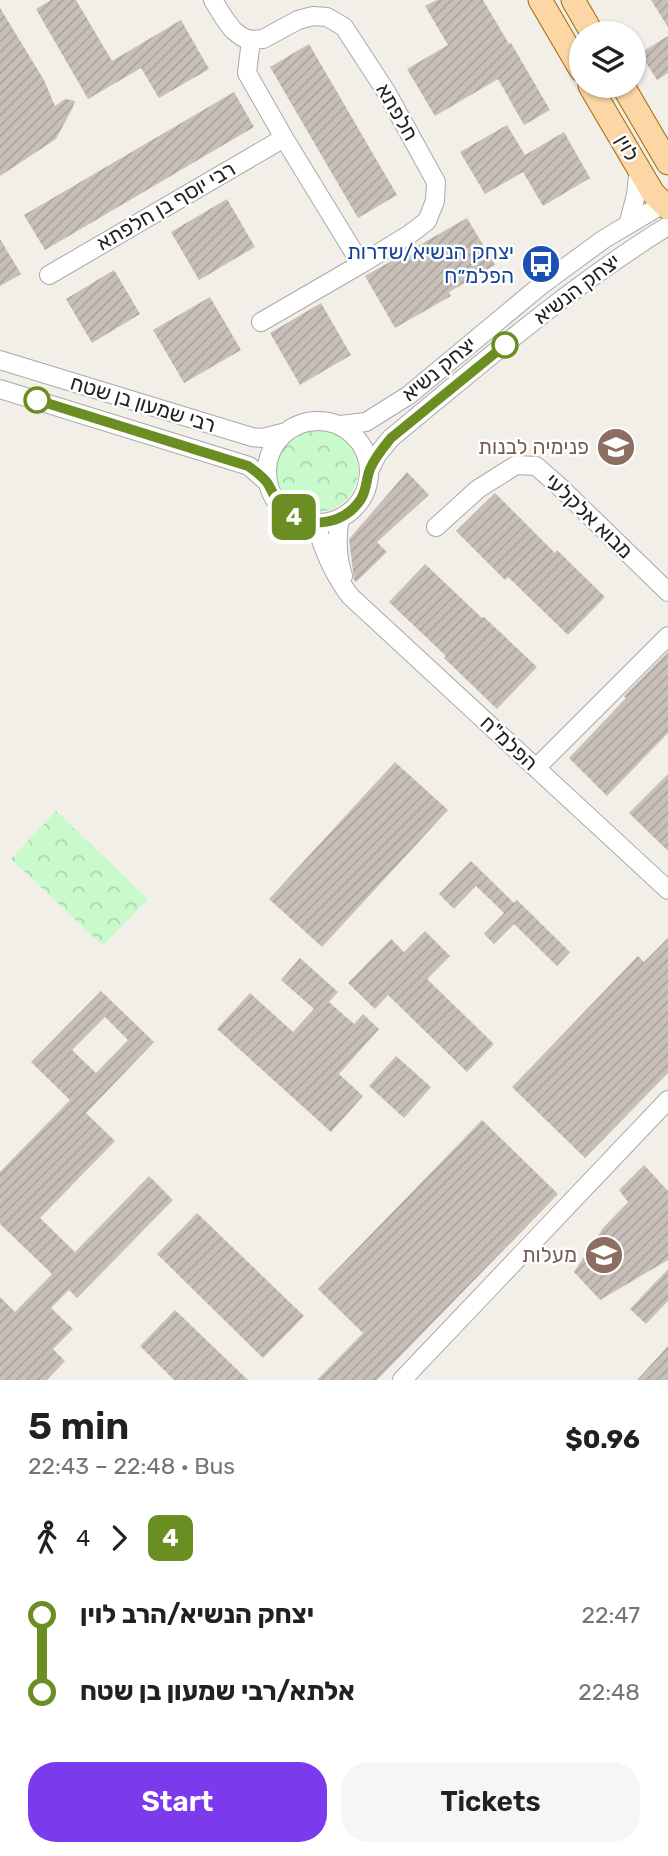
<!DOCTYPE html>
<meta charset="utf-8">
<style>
:root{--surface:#fff;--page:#f6f6f6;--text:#202124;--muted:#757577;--accent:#7c3aed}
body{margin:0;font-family:Rubik,"Noto Sans Hebrew",sans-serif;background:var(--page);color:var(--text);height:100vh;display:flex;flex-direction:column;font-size:26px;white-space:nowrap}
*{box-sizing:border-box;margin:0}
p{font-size:23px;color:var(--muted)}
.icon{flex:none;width:38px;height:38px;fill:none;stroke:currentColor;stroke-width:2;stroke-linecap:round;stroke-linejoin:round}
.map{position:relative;height:1380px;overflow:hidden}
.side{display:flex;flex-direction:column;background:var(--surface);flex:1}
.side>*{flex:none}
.badge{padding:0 14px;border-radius:10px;font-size:24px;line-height:46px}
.tools{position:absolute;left:569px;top:21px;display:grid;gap:14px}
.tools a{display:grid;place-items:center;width:77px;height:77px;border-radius:50%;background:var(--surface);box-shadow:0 2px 5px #0004;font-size:35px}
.map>.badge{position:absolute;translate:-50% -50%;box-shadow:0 0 0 4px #fff}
.legs{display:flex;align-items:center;gap:10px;height:77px;padding:0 28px;font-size:23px}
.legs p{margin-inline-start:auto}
.head{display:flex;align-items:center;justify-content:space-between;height:119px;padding:0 28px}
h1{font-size:38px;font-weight:600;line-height:52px}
.primary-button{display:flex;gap:14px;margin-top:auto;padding:14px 28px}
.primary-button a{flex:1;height:80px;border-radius:28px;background:var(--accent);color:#fff;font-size:28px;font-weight:600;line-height:80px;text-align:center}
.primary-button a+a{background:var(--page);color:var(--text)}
ul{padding:0 28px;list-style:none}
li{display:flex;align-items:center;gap:24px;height:77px;font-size:26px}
li i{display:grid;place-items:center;width:10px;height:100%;margin:0 9px;background:currentColor}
li i::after{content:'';width:18px;height:18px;margin:-9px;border:5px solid;border-radius:50%;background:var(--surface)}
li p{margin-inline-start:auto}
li:first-child i{background:linear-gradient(#0000 50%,currentColor 0)}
li:last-child i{background:linear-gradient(currentColor 50%,#0000 0)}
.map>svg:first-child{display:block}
.park{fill:url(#park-crowns)}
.building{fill:url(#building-hatch);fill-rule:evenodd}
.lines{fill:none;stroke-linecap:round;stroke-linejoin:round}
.minor-casing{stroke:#a9a9a9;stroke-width:20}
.major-casing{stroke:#a06b00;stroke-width:25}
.minor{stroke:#fff;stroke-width:18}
.major{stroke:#fcd6a4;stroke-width:23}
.line-1-casing{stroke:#fff;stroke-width:16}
.line-1{stroke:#6b8e23;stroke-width:10}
.stop-1-dot{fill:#fff;stroke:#6b8e23;stroke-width:3.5}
.labels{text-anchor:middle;stroke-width:5;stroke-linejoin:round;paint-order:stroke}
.street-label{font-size:21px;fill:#222;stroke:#fff}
.transit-label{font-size:21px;fill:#164399;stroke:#fff;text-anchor:end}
.education-label{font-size:21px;fill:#785e54;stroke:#fff;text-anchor:end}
</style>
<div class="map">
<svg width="668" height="1380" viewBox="0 0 668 1380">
<defs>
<pattern id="park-crowns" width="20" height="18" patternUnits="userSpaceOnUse" patternTransform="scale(1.75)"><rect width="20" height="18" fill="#c8facc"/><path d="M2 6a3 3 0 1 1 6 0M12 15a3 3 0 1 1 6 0" fill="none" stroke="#acd6af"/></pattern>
<pattern id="building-hatch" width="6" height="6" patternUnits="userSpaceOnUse" patternTransform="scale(1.75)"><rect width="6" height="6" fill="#c7bfb8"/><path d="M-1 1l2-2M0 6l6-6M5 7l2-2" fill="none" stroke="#aba49e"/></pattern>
</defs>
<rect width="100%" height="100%" fill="#f2efe9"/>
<!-- park -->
<path class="park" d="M276 471a41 41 0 1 1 82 0a41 41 0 1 1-82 0Z
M 56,811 L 148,899 L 103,946 L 11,859 Z"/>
<!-- building -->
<path class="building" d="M 51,0 L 76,0 L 112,61 L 181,20 L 209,69 L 159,98 L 141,68 L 88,99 L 36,9 Z
M 437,0 L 483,0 L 509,44 L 511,43 L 550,110 L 524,125 L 498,79 L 435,116 L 407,69 L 448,45 L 425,6 Z
M 651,0 L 668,0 L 668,27 Z
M 0,8 L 44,80 L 55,106 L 65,99 L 75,101 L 72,109 L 56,139 L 0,176 Z
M 668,36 L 668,73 L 657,80 L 640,53 Z
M 309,44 L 397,195 L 358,218 L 270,67 Z
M 234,92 L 254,127 L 45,250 L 24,215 Z
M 507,125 L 525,155 L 564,132 L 590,178 L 543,206 L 523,172 L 485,194 L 460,152 Z
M 227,199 L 255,247 L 199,280 L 171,232 Z
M 467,218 L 495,265 L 449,292 L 451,296 L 395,328 L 365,276 Z
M 0,239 L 21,274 L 0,286 Z
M 114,270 L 140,314 L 92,343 L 66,299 Z
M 210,297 L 241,350 L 184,383 L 153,330 Z
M 321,303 L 351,355 L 300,385 L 270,333 Z
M 407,472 L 429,495 L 377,542 L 387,552 L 356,582 L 354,580 L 349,539 Z
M 495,493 L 555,553 L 557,550 L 605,597 L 568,635 L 508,577 L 505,580 L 456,531 Z
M 425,564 L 482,618 L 484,617 L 537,667 L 497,709 L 444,658 L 446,656 L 389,602 Z
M 668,652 L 668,733 L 607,796 L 569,758 L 626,698 L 624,696 Z
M 395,762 L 448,810 L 322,947 L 269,899 Z
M 668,774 L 668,851 L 629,813 Z
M 471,861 L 514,903 L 517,900 L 570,952 L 557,966 L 514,924 L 494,944 L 484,934 L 504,913 L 476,886 L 454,909 L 439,894 Z
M 425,931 L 450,956 L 427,979 L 494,1044 L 467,1072 L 388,995 L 375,1009 L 348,983 L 391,939 L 404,952 Z
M 668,938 L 668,1073 L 585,1158 L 512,1087 L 638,956 L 644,962 Z
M 300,958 L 338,992 L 329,1002 L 354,1024 L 363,1014 L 379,1029 L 339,1074 L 363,1096 L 331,1132 L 217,1029 L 250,993 L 293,1032 L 314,1009 L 281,980 Z
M 101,991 L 154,1042 L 86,1113 L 115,1141 L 40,1218 L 75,1252 L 149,1176 L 173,1200 L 77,1298 L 69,1290 L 51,1308 L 73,1329 L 53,1349 L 65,1361 L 47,1380 L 0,1380 L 0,1297 L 15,1312 L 52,1274 L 0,1224 L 0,1172 L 70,1100 L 31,1062 ZM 105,1017 L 128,1040 L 96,1073 L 72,1050 Z
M 396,1056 L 431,1087 L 404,1118 L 369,1086 Z
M 482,1120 L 558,1194 L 377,1380 L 317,1380 L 363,1333 L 318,1289 Z
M 644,1165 L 668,1191 L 668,1260 L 600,1300 L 574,1272 L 603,1228 L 628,1202 L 619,1190 Z
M 197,1213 L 304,1316 L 263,1358 L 157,1254 Z
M 668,1269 L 668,1301 L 646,1324 L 630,1309 Z
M 175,1310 L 248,1380 L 174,1380 L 140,1346 Z
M 668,1346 L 668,1380 L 637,1380 Z"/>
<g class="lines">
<!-- minor casing -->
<g class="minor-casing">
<path id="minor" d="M 213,0 L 224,18 L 233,30 L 242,37 L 251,40 L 263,39 L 298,20 L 313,16 L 327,17 L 344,27 L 387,93 L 436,182 L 435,201 L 427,221 L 410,234 L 361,264 L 261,322
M 251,40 L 247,73 L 284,138 L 361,264
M 628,225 L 636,195 L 639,168
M 49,275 L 284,138
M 0,360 L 252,437 L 263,438 L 286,432
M 0,389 L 249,466 L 268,483
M267 472a51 51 0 1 1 102 0a51 51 0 1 1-102 0Z
M 340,425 L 366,422 L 409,395 L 540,286 L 604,239 L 663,204
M 369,471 L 377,455 L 391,438 C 481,364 569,287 668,226
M 340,518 C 336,538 337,557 343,576
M 316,523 C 323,551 333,573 350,596 L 668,890
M 436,527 L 478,489 L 516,465 L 536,466 L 560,487 L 668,592
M 536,768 L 668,636
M 402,1380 L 668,1100"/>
</g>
<!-- major casing -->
<g class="major-casing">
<path id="major" d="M 540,0 L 581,70
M 573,0 L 592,33
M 590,86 L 653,193 L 668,208
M 623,86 L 668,163"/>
</g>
<!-- minor -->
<use href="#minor" class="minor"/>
<!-- major -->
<use href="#major" class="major"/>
</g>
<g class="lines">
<!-- line-1 casing -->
<g class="line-1-casing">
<path id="line-1" d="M 37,400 L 248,466 C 255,471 264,477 268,484 C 274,494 276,503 285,511 C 308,530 344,525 361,499 C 367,489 366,479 370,469 C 375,457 383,448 391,438 L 505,345"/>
</g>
<!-- line-1 -->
<use href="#line-1" class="line-1"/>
</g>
<!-- icons -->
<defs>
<g id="bus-disc" transform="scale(2.0125)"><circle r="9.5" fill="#1a4fb4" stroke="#fff"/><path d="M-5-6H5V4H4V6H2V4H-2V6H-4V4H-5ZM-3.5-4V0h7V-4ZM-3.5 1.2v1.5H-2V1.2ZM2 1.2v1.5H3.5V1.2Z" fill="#fff"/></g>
<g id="school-disc" transform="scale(2.0125)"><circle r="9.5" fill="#8d6e63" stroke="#fff"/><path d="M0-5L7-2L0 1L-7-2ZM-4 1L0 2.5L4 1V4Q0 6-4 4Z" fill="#fff"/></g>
</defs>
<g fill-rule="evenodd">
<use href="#bus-disc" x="541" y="264"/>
<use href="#school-disc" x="616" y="447"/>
<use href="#school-disc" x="604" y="1255"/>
</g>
<!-- markers -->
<g class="stop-1-dot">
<circle cx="505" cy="345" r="12"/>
<circle cx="37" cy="400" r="12"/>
</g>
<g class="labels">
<!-- street labels -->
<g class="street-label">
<text transform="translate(397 112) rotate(60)" y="7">חלפתא</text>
<text transform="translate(627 148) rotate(60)" y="7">לוין</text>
<text transform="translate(166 206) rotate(-30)" y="7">רבי יוסף בן חלפתא</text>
<text transform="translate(577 289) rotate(-37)" y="7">יצחק הנשיא</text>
<text transform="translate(439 369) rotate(-39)" y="7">יצחק נשיא</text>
<text transform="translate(143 404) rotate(17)" y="7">רבי שמעון בן שטח</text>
<text transform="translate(589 516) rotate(44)" y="7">מבוא אלקלעי</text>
<text transform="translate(509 743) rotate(43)" y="7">הפלמ"ח</text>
</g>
<!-- transit labels -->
<g class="transit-label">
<text x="514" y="259">יצחק הנשיא/שדרות<tspan x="514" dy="24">הפלמ״ח</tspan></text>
</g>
<!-- education labels -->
<g class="education-label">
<text x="589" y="454">פנימיה לבנות</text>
<text x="577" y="1262">מעלות</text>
</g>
</g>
</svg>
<div class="tools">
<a><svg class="icon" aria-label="layers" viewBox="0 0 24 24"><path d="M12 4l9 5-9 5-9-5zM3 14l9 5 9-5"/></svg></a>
</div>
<b class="badge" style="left:294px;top:517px;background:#6b8e23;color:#fff">4</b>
</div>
<section class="side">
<div class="head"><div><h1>5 min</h1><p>22:43 – 22:48 · Bus</p></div><b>$0.96</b></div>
<div class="legs"><svg class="icon" aria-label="walk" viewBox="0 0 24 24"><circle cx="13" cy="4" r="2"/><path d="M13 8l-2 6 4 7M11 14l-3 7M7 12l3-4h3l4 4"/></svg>4<svg class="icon" aria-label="forward" viewBox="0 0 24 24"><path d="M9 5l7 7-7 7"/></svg><b class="badge" style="background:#6b8e23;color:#fff">4</b></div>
<ul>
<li><i style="color:#6b8e23"></i><b>יצחק הנשיא/הרב לוין</b><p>22:47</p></li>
<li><i style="color:#6b8e23"></i><b>אלתא/רבי שמעון בן שטח</b><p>22:48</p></li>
</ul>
<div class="primary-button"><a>Start</a><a>Tickets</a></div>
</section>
